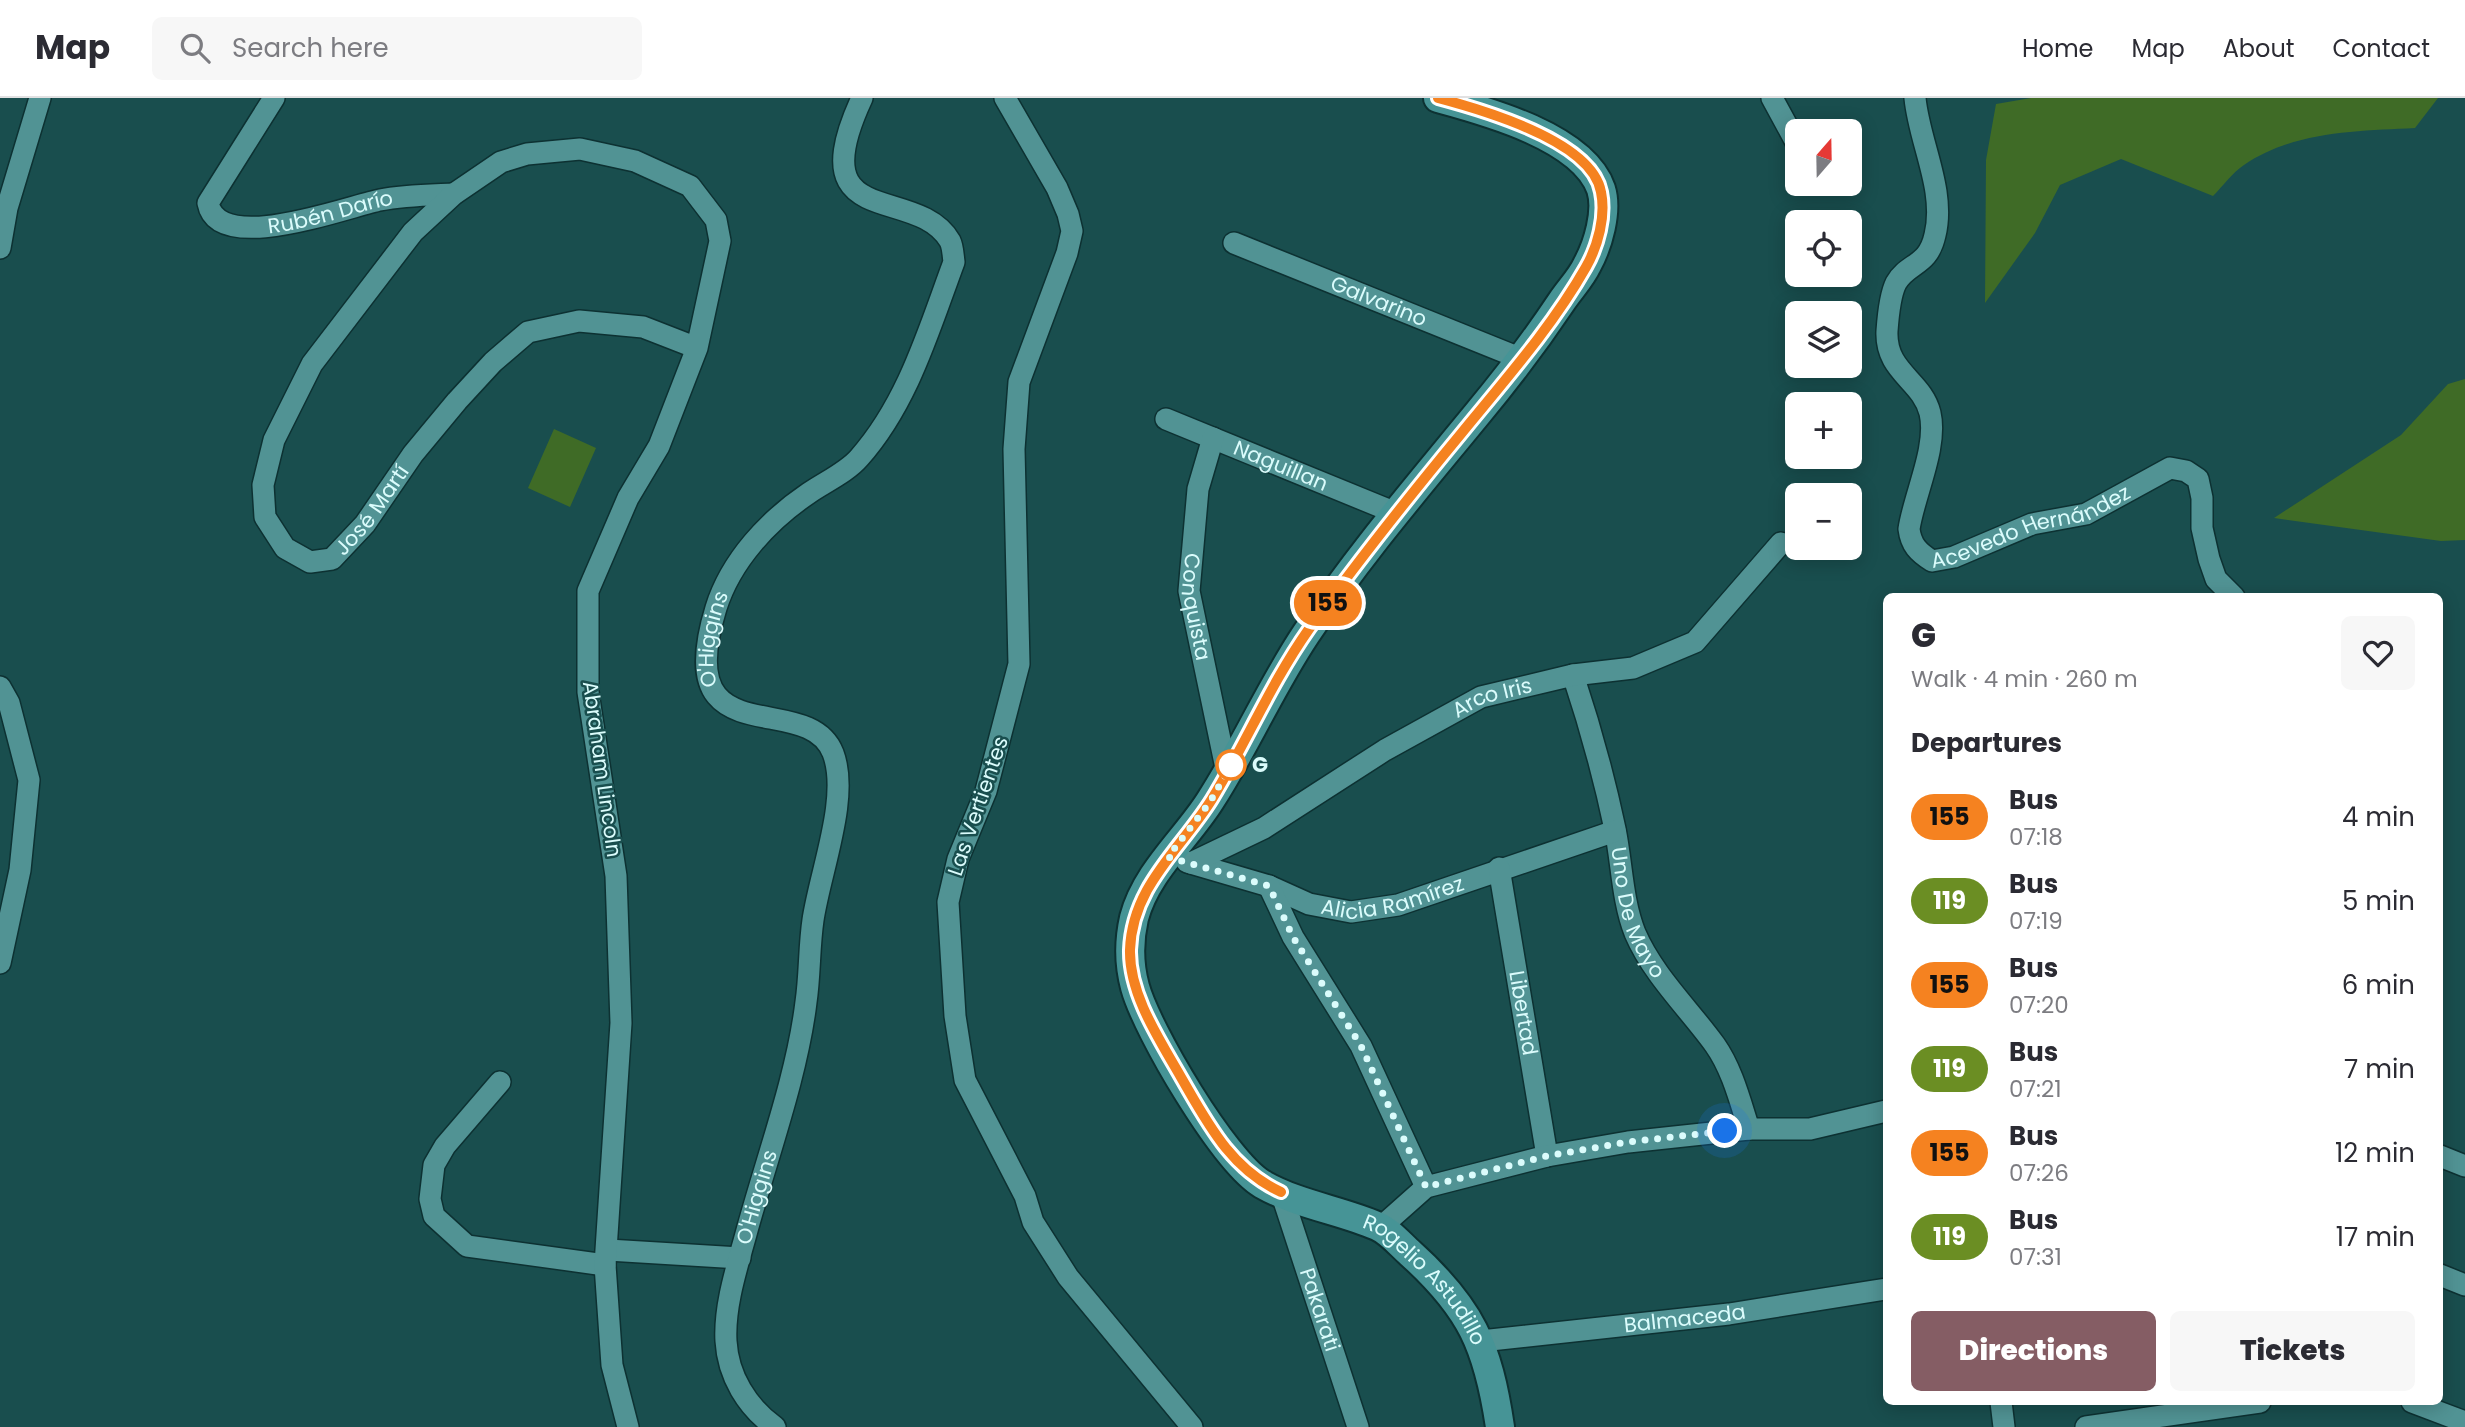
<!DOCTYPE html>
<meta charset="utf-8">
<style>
:root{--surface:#fff;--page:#f7f7f7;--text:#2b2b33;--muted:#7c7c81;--line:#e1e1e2;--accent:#855d64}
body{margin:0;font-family:Poppins,sans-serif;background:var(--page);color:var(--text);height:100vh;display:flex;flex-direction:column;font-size:26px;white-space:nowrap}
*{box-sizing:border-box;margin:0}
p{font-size:23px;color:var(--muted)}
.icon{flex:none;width:38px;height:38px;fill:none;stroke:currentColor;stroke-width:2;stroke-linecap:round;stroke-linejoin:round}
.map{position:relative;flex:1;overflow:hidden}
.drawer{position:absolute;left:1883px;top:495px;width:560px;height:812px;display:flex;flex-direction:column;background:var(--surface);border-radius:10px;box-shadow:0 4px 18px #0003}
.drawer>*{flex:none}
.badge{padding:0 14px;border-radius:23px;font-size:24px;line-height:46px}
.needle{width:46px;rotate:20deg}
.controls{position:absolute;left:1785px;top:21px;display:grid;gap:14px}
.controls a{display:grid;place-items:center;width:77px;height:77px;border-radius:10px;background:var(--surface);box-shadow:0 4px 18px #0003;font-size:35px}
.you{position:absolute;width:35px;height:35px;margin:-18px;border:5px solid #fff;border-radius:50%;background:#1a73e8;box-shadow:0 0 0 10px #1a73e833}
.map>.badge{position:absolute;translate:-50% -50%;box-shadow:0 0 0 4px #fff}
h2{padding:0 28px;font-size:26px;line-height:63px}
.round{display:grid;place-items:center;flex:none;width:74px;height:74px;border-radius:10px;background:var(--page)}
.summary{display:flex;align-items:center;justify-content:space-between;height:119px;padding:0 28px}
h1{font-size:33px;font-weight:800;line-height:52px}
.action{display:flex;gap:14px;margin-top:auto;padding:14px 28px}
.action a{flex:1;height:80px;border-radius:10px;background:var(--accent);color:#fff;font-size:28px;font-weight:800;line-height:80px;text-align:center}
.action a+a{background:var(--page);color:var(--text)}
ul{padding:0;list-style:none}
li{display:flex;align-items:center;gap:21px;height:84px;padding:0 28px}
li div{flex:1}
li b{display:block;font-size:26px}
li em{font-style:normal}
li .badge{min-width:77px;font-weight:700;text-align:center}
header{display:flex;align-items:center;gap:42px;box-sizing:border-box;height:98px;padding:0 35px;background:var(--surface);border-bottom:2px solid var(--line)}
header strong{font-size:33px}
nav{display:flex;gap:38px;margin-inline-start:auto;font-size:24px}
.search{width:490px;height:63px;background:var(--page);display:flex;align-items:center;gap:18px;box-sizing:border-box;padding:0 24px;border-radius:10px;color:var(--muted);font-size:26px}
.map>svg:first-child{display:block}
.green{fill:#3f6b26}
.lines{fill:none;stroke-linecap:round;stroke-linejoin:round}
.street-casing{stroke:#0d3132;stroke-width:24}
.secondary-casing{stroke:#0d3132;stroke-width:32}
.street{stroke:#519394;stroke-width:21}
.secondary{stroke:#469496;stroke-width:28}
.line-casing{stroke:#fff;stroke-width:16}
.line{stroke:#f58220;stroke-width:10}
.walk{stroke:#dbfcfc;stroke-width:7;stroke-dasharray:0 12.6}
.stop-dot{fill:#fff;stroke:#f58220;stroke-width:3.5}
.labels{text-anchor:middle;stroke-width:5;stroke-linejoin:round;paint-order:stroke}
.street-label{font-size:21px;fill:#dbfcfc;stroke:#194e4e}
.stop-label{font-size:21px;font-weight:bold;fill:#dbfcfc;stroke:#194e4e;text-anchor:start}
</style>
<header>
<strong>Map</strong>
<div class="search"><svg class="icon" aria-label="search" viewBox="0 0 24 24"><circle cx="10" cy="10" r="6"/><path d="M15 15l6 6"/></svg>Search here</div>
<nav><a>Home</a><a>Map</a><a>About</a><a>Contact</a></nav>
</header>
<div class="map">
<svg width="2465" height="1329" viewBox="0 0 2465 1329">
<rect width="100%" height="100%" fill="#194e4e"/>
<!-- green -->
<path class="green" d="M 2031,0 L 2438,0 L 2415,30 C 2357,33 2294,33 2244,67 C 2232,75 2223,88 2213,98 L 2121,61 L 2060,87 L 2035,135 L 1985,205 L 1986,62 L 1996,6 Z
M 2465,281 L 2465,442 L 2441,443 L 2274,420 L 2401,337 L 2448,286 Z
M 554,331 L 596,350 L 570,409 L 528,390 Z"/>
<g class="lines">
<!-- street casing -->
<g class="street-casing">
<g id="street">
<path id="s1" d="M 274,0 L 208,105 C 218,158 346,109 380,102 C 404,97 430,97 454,96"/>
<path d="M 1005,0 L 1057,90 L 1068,116 L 1072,133 L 1067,155 L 1019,284 L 1014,351 L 1019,566 L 986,693 L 958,761 L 948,804 L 955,918 L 965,982 L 1025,1098 L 1033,1124 L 1068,1179 L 1192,1329"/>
<path d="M 1772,0 L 1797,46"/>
<path id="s2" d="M 1915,0 C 1919,44 1946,92 1935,137 C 1928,169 1908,164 1896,185 C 1890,197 1888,219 1887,233 C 1885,274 1922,282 1930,315 C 1938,349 1914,397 1909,431 C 1911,447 1918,454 1932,463 L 1954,459 L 2032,426 L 2086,416 L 2170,370 L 2186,373 L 2198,381 L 2202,400 L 2202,430 L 2209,461 L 2216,481 L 2234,499"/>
<path id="s3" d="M 1234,145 L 1522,261"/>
<path d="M 0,150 L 7,110 L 40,0"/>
<path id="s4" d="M 1166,321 L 1396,415"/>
<path id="s5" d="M 1213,340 L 1198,391 L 1189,493 L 1227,675"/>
<path id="s6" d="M 1573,577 C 1590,628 1604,679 1615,731 C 1622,765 1622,802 1635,835 C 1653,877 1689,911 1715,947 C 1732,971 1740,1003 1749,1031"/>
<path d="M 0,589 L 9,605 L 29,682 L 20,772 L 0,865"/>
<path id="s7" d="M 1187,764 L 1269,788 L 1309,806 L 1351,814 L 1398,807 L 1615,733"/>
<path id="s8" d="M 1191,765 L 1264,730 L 1385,652 L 1481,599 L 1573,577 L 1633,570 L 1695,544 L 1781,445"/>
<path id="s9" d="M 1499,770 L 1547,1058"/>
<path d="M 1269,788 L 1293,839 L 1361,948 L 1426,1089"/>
<path d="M 500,984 L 445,1048 L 434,1067 L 430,1101 L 434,1118 L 467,1148 L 605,1167"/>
<path d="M 2440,1058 L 2465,1068"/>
<path id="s10" d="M 1281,1094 L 1358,1329"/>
<path d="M 1381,1129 L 1426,1089 L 1547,1058 L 1628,1044 L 1749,1031 L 1810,1031 L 1886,1013"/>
<path d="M 608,1152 L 740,1160"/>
<path d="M 2440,1177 L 2465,1187"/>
<path id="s11" d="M 1481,1243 L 1729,1216 L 1886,1191"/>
<path d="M 2001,1304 L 2004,1329"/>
<path d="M 2412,1304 L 2465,1324"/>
<path id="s12" d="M 628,1329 L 612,1267 L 605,1167 L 621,925 L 616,778 L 588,594 L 588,493 L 628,400 L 659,348 L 697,250 L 720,143 L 716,122 L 690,88 L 635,63 L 580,51 L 527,56 L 501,64 L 454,96 L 413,134 L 312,266 L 274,342 L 263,387 L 265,419 L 285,450 L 310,464 L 332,461 L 365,426 L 413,356 L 457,303 L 493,264 L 528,234 L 579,223 L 643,229 L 697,250"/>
<path id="s13" d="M 775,1329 C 747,1309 728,1278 726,1243 C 724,1208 737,1169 746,1136 C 766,1062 797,979 806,904 C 810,877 809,849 813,822 C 820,774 850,699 833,655 C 807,589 669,663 716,510 C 731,462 769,422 809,395 C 825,384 847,374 859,360 C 908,305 929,231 954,164 C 953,157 953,149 950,143 C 916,85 799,136 862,0"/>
<path d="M 2086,1329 L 2260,1304"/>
</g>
</g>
<!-- secondary casing -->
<g class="secondary-casing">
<g id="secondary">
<path id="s14" d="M 1438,0 C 1486,13 1583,39 1601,91 C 1608,113 1598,147 1587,167 C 1581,180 1570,191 1562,203 C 1536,242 1508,279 1478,315 C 1419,387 1358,458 1306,536 C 1270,590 1245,649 1210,703 C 1186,741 1146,774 1134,820 C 1129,842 1129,867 1135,889 C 1147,933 1224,1063 1262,1086 C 1299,1107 1340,1112 1377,1128 C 1389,1133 1400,1146 1410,1155 C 1471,1210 1488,1248 1500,1329"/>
</g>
</g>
<!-- street -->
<use href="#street" class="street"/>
<!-- secondary -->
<use href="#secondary" class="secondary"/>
</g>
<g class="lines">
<!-- line casing -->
<g class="line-casing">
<path id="line" d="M 1281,1094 C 1231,1071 1208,1026 1182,981 C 1160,942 1129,897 1130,852 C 1132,788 1181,751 1212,701 C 1246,645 1271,585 1309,531 C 1357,464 1408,400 1460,337 C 1504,283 1552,229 1586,169 C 1598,148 1606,118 1601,94 C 1592,43 1483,12 1438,0"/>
</g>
<!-- line -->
<use href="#line" class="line"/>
<!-- walk -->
<path class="walk" d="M 1231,667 L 1210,704 L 1168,759 L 1269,788 L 1293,839 L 1361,948 L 1426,1089 L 1547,1058 L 1628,1044 L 1725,1033"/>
</g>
<!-- markers -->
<circle class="stop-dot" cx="1231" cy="667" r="14"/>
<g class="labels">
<!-- street labels -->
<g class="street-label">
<text dy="7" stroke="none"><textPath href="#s1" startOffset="259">Rubén Darío</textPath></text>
<text dy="7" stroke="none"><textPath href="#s3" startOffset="156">Galvarino</textPath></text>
<text dy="7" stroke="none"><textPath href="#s4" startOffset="124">Naguillan</textPath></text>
<text dy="7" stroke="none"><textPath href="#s12" startOffset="2072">José Martí</textPath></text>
<text dy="7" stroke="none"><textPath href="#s2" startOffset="612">Acevedo Hernández</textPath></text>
<text dy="7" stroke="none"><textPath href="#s5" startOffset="172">Conquista</textPath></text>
<text dy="7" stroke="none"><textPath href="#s13" startOffset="898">O'Higgins</textPath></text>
<text dy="7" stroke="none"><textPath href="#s8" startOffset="345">Arco Iris</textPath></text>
<text transform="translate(602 671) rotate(82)" y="7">Abraham Lincoln</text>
<text transform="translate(978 708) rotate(-71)" y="7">Las Vertientes</text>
<text dy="7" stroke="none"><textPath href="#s7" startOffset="215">Alicia Ramírez</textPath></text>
<text dy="7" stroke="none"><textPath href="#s6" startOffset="247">Uno De Mayo</textPath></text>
<text dy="7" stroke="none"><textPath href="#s9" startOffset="147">Libertad</textPath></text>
<text dy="7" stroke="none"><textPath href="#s13" startOffset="250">O'Higgins</textPath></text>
<text dy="7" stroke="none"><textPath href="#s14" startOffset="1570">Rogelio Astudillo</textPath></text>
<text dy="7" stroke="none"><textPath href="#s10" startOffset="124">Pakarati</textPath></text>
<text dy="7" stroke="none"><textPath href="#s11" startOffset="205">Balmaceda</textPath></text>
</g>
<!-- stop labels -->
<g class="stop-label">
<text x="1252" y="674">G</text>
</g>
</g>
</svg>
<div class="controls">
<a><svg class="needle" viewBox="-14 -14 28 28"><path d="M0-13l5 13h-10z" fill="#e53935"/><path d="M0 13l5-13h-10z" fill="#7c7c81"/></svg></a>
<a><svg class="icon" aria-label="locate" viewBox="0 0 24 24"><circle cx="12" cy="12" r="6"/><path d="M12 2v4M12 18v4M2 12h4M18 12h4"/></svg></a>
<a><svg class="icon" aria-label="layers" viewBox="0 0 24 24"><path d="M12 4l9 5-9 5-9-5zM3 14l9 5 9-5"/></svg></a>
<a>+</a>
<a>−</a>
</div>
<div class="you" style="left:1725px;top:1033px"></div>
<b class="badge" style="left:1328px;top:505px;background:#f58220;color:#111">155</b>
<section class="drawer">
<div class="summary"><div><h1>G</h1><p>Walk · 4 min · 260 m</p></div><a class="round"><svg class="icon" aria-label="heart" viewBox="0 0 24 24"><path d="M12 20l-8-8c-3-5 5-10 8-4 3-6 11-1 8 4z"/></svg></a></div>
<h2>Departures</h2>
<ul>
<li><span class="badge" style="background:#f58220;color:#111">155</span><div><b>Bus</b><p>07:18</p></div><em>4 min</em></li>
<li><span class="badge" style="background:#6b8e23;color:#fff">119</span><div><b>Bus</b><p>07:19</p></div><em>5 min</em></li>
<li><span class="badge" style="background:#f58220;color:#111">155</span><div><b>Bus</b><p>07:20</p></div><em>6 min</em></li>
<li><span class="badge" style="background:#6b8e23;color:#fff">119</span><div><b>Bus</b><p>07:21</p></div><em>7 min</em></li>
<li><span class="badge" style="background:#f58220;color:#111">155</span><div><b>Bus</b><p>07:26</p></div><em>12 min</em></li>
<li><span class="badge" style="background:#6b8e23;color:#fff">119</span><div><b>Bus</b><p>07:31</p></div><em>17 min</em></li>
</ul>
<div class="action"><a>Directions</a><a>Tickets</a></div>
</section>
</div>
